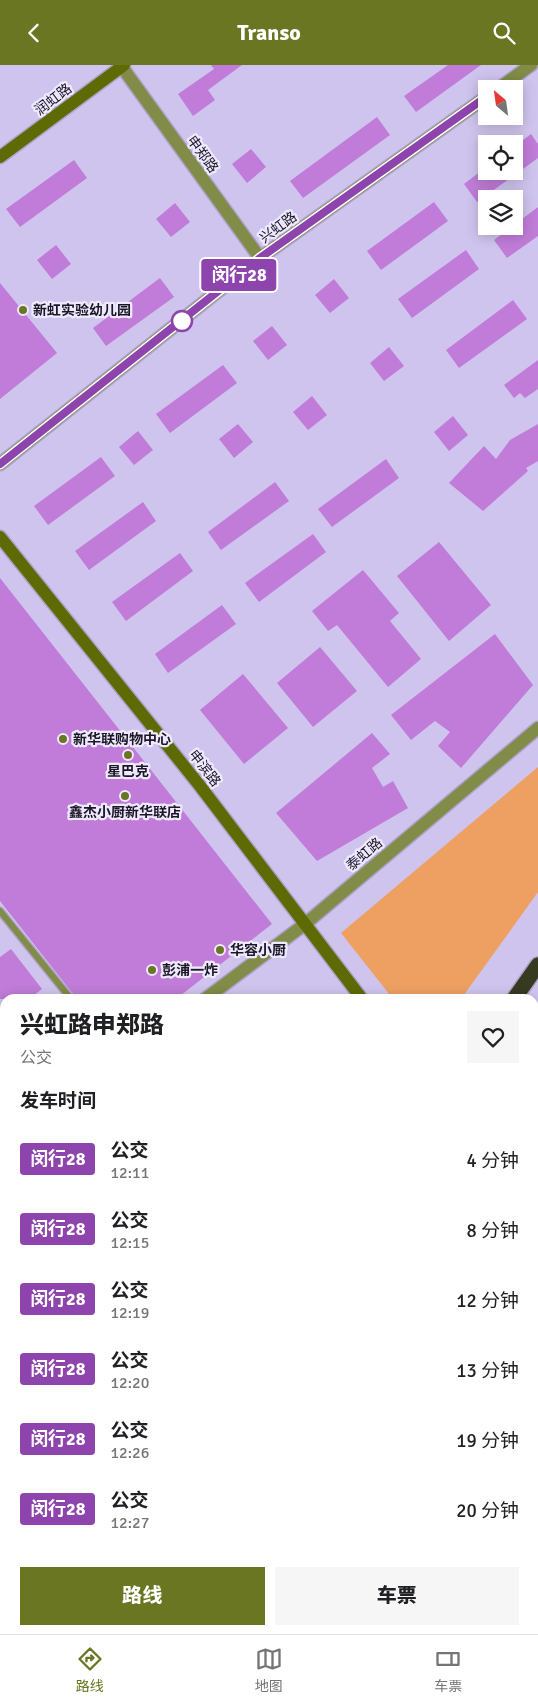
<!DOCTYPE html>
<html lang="zh">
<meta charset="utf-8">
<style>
:root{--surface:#fff;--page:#f6f6f6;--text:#202124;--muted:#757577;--line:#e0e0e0;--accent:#6a7621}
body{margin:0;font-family:Signika,"Noto Sans SC",sans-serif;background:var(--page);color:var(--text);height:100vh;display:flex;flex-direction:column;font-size:19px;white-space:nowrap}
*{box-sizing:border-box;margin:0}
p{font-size:16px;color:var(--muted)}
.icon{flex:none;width:28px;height:28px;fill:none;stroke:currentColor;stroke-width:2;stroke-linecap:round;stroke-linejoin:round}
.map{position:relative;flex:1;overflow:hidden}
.details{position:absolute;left:0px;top:929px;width:539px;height:641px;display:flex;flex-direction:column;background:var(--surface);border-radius:15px 15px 0 0;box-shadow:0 2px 12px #0003}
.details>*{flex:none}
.badge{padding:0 10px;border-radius:4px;font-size:18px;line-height:32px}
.needle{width:32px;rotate:331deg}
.fabs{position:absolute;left:478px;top:15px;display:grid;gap:10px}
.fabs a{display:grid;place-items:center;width:45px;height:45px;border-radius:0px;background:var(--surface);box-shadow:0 2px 12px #0003;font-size:25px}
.map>.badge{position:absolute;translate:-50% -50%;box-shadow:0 0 0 2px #fff}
h2{padding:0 20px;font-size:19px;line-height:45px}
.round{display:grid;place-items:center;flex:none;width:52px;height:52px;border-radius:0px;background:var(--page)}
.headline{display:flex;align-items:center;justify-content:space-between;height:85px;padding:0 20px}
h1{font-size:24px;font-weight:800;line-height:38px}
.button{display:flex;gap:10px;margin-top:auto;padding:10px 20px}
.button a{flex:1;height:58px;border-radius:0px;background:var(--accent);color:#fff;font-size:20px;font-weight:800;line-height:58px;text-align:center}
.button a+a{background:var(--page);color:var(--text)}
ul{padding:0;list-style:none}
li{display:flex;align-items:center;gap:15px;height:70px;padding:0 20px}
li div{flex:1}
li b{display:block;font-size:19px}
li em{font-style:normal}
li .badge{min-width:55px;font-weight:700;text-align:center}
header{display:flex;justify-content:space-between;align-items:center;height:65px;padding:0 20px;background:var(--accent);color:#fff;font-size:22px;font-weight:800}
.tab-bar{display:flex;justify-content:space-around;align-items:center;height:70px;border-top:1px solid var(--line);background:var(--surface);font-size:14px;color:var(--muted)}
.tab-bar a{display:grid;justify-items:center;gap:2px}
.tab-bar .current{color:var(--accent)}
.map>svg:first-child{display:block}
.green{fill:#eea063}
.water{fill:#9b7ae0;stroke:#755ca8}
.building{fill:#c07cd8}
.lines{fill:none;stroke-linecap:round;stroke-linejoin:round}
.lane-casing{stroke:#aba1c5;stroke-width:9}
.street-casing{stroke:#aba1c5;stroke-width:15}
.secondary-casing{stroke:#aba1c5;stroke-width:15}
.primary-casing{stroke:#aba1c5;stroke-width:15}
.highway-casing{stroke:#aba1c5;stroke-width:18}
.lane{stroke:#808c47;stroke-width:6}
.street{stroke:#808c47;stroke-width:12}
.secondary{stroke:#5e6a03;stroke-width:12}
.primary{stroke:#48501f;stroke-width:12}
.highway{stroke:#353a20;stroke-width:15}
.line-casing{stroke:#fff;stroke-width:11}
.line{stroke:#8e44ad;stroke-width:8}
.poi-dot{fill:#6a7621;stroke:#eee9fe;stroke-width:2}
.stop-dot{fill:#fff;stroke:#8e44ad;stroke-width:2.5}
.labels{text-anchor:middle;stroke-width:4.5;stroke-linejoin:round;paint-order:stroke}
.street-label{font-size:14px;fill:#1b1725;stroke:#eee9fe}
.poi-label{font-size:14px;font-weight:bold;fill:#1b1725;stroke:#eee9fe;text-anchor:start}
</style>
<header><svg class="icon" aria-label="back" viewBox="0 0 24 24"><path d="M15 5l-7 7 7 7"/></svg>Transo<svg class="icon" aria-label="search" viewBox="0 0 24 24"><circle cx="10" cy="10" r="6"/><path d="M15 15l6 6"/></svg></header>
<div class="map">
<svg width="538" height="1569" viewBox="0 0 538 1569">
<rect width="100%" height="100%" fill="#cfc4ed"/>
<!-- green -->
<path class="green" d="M 538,702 L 538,827 L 461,934 L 393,934 L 341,868 Z
M 534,1195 L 538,1202 L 538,1569 L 498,1569 L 497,1565 L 534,1565 Z
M 0,1210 L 5,1216 L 5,1264 L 0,1265 Z
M 0,1471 L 5,1472 L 5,1565 L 45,1565 L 42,1569 L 0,1569 Z"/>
<!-- water -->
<path class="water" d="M 5,1264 L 5,1367 L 0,1368 L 0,1265 Z
M 381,1565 L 497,1565 L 498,1569 L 385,1569 Z"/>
<!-- building -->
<path class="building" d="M 211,0 L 242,0 L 208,25 L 215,35 L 193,51 L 178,29 L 214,4 Z
M 448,0 L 481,0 L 416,47 L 404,31 Z
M 377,52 L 390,70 L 303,133 L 290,116 Z
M 531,69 L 538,79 L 538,93 L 477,137 L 464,119 L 481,106 L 514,106 L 514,82 Z
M 251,84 L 266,102 L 247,118 L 232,99 Z
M 74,95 L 87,113 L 20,162 L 6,144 Z
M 434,137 L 448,156 L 381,205 L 367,186 Z
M 175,138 L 190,157 L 171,172 L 156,154 Z
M 538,142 L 538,171 L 507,193 L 494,175 Z
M 56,180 L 71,199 L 52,214 L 37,195 Z
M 466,185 L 479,204 L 412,253 L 398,234 Z
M 160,213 L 174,232 L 106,281 L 93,263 Z
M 334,214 L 349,233 L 330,248 L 315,230 Z
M 0,218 L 57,288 L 0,334 Z
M 513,235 L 527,254 L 459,303 L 446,285 Z
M 272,261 L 287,280 L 268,295 L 253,276 Z
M 389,282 L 404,301 L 384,316 L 370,298 Z
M 538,295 L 538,324 L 525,333 L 520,328 L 514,333 L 504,320 Z
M 223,300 L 237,318 L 170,368 L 156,349 Z
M 312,331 L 327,350 L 308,365 L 293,347 Z
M 453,351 L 468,370 L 449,386 L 434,367 Z
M 238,359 L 253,377 L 234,393 L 219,374 Z
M 538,359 L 538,396 L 526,403 L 528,406 L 483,446 L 449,418 L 484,381 L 496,394 L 510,375 Z
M 138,366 L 153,385 L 134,400 L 119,382 Z
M 101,392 L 115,411 L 48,460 L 34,441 Z
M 386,394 L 399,413 L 332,462 L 318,444 Z
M 275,417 L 289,436 L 221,485 L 208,467 Z
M 143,437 L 156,456 L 89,505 L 75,486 Z
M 313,469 L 326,487 L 259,537 L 245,518 Z
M 439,477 L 491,540 L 449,576 L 397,511 Z
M 180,488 L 193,506 L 126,556 L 112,537 Z
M 363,505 L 399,548 L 390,556 L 421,594 L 388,622 L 337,560 L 328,566 L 312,546 Z
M 0,513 L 272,859 L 176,934 L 77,934 L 0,836 Z
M 222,540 L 236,559 L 168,608 L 155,589 Z
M 495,569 L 533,620 L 461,703 L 438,681 L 450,667 L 435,656 L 411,675 L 391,650 Z
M 320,582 L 357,626 L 313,662 L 277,618 Z
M 243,609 L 288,663 L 244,699 L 200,645 Z
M 372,668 L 390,689 L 372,703 L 383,722 L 393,716 L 408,743 L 317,796 L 276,748 Z
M 11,884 L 42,924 L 29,934 L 0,934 L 0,892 Z"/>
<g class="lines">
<!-- lane casing -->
<g class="lane-casing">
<path id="lane" d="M 0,846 L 71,934"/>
</g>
<!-- street casing -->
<g class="street-casing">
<path id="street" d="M 122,2 L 260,193
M 498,24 L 531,0
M 0,399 L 260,193 L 486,32
M 205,934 L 305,859 L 538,663
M 0,1088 L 5,1085"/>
</g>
<!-- secondary casing -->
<g class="secondary-casing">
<path id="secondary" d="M 0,92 L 124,0
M 0,472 L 200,721 L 362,934
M 534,1154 L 538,1159
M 195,1565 L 196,1569
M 53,1569 L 56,1565
M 106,1569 L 109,1565"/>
</g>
<!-- primary casing -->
<g class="primary-casing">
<path id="primary" d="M 534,976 L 538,970
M 0,1456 L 5,1458
M 0,1505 L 5,1514
M 19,1565 L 19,1569"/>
</g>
<!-- highway casing -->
<g class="highway-casing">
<path id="highway" d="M 514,934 L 538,900
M 534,956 L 538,950
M 0,1540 L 5,1537
M 67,1569 L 70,1565
M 87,1569 L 90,1565
M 165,1569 L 168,1565"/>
</g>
<!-- lane -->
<use href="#lane" class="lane"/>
<!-- street -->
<use href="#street" class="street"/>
<!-- secondary -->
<use href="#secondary" class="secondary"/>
<!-- primary -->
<use href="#primary" class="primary"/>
<!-- highway -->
<use href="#highway" class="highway"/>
</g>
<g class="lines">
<!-- line casing -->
<g class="line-casing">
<path id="line" d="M 0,399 L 260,193 L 486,32"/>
</g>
<!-- line -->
<use href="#line" class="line"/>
</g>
<!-- markers -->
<g class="poi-dot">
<circle cx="23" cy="245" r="5"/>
<circle cx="63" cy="674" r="5"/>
<circle cx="128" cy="690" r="5"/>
<circle cx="125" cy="731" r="5"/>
<circle cx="220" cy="885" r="5"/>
<circle cx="152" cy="905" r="5"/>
</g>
<circle class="stop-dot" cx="182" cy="256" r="10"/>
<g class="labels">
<!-- street labels -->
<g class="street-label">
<text transform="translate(53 34) rotate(-37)" y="5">润虹路</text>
<text transform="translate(203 89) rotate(54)" y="5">申郑路</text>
<text transform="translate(278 162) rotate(-36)" y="5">兴虹路</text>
<text transform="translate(205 703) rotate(52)" y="5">申滨路</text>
<text transform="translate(364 789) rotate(-40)" y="5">泰虹路</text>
</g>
<!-- poi labels -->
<g class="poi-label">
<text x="33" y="250">新虹实验幼儿园</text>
<text x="73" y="679">新华联购物中心</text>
<text x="128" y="711" text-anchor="middle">星巴克</text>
<text x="125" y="752" text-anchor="middle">鑫杰小厨新华联店</text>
<text x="230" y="890">华容小厨</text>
<text x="162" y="910">彭浦一炸</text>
</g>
</g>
</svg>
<div class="fabs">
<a><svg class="needle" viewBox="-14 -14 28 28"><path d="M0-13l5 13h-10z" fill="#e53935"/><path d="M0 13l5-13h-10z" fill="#757577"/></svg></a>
<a><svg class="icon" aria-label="locate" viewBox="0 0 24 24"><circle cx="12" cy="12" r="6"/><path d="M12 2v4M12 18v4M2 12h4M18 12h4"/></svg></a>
<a><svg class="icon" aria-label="layers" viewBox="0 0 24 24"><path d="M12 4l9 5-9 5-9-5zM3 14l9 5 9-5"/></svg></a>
</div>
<b class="badge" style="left:239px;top:210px;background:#8e44ad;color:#fff">闵行28</b>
<section class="details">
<div class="headline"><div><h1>兴虹路申郑路</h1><p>公交</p></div><a class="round"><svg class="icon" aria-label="heart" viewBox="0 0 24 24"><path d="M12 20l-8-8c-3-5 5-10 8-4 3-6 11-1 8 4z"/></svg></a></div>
<h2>发车时间</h2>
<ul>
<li><span class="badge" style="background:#8e44ad;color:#fff">闵行28</span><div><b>公交</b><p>12:11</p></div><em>4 分钟</em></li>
<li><span class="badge" style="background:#8e44ad;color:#fff">闵行28</span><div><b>公交</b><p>12:15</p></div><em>8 分钟</em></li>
<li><span class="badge" style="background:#8e44ad;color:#fff">闵行28</span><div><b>公交</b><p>12:19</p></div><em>12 分钟</em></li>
<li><span class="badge" style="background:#8e44ad;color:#fff">闵行28</span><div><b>公交</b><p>12:20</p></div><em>13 分钟</em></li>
<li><span class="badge" style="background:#8e44ad;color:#fff">闵行28</span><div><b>公交</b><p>12:26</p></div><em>19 分钟</em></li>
<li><span class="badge" style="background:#8e44ad;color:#fff">闵行28</span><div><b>公交</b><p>12:27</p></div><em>20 分钟</em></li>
</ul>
<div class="button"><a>路线</a><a>车票</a></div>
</section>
</div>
<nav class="tab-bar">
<a class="current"><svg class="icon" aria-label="directions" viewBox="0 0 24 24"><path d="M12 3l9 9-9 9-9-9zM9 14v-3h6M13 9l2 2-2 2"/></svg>路线</a>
<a><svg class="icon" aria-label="map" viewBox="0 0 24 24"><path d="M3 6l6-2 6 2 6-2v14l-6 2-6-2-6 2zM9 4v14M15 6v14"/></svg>地图</a>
<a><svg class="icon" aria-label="tickets" viewBox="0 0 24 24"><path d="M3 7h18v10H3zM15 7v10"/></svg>车票</a>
</nav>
